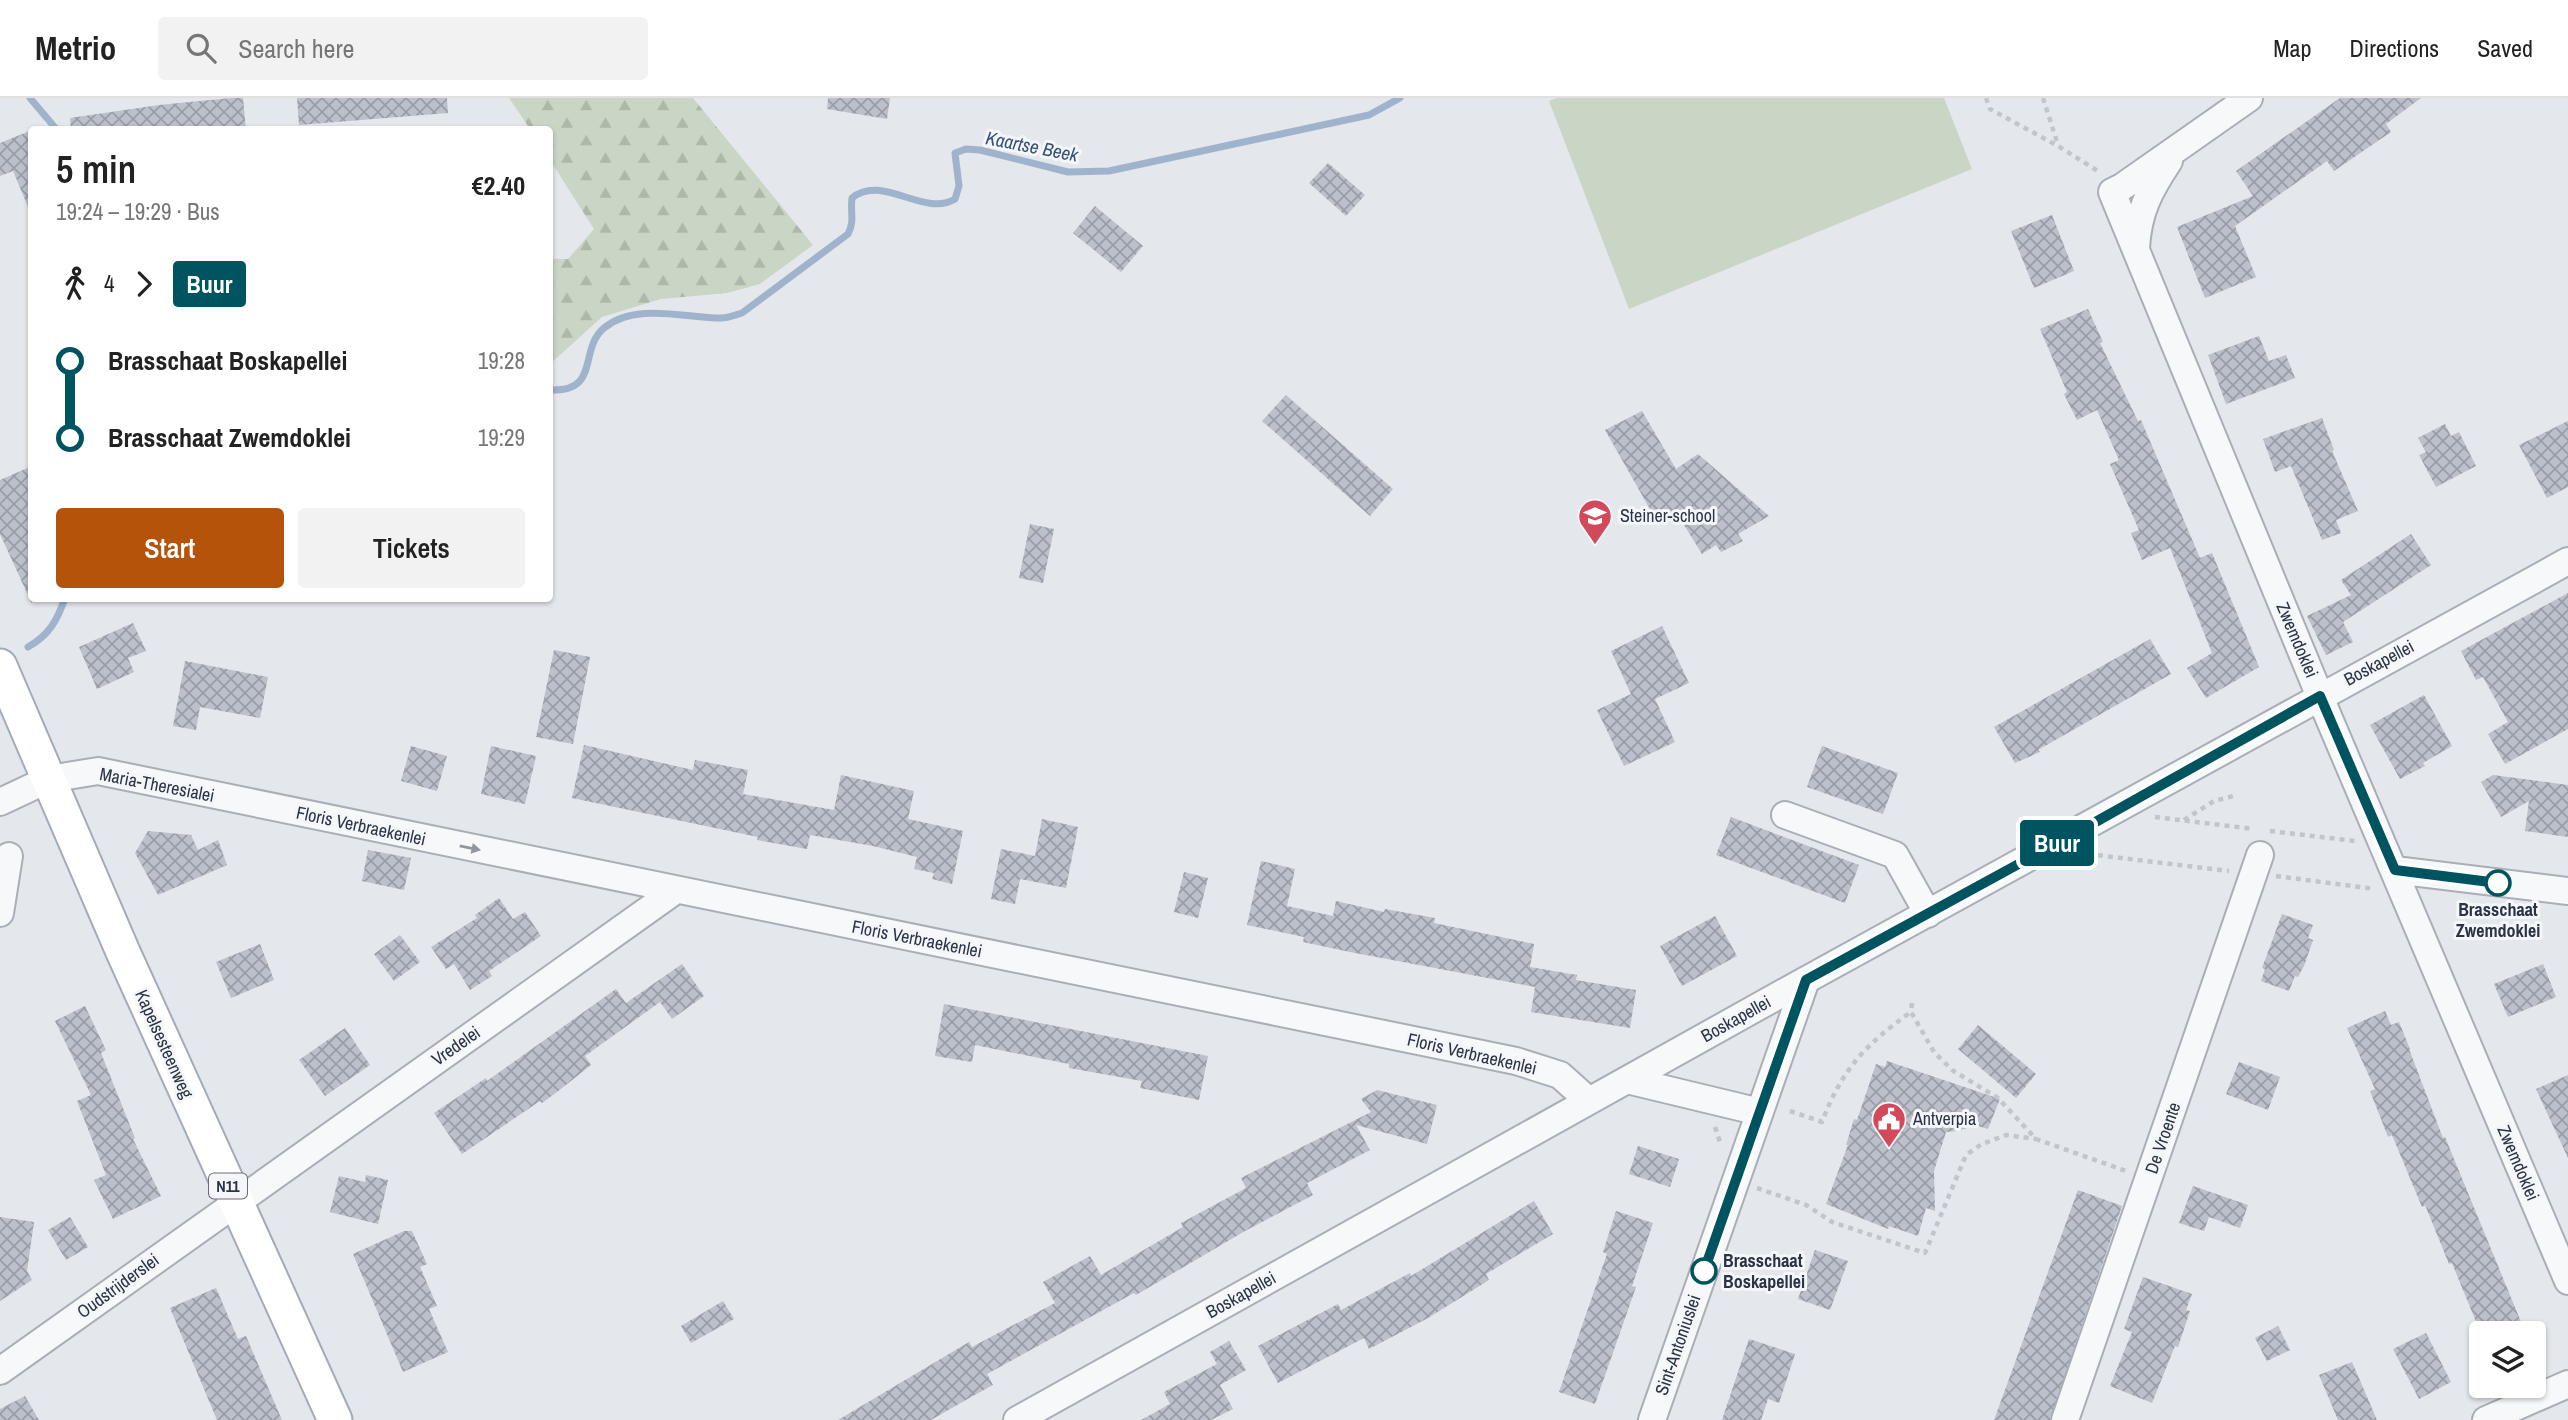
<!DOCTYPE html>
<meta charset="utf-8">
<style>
:root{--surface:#fff;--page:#f2f2f2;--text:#222;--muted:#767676;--line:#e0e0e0;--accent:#b45309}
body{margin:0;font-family:"Archivo Narrow",sans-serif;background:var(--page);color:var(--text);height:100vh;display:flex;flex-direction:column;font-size:26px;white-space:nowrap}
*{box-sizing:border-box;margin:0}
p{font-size:23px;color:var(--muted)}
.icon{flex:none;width:38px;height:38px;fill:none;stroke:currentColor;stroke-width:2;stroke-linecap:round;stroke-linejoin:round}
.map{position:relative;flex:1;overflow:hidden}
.details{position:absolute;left:28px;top:28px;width:525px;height:476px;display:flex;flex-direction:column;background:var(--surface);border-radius:7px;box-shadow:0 2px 5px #0004}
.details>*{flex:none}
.badge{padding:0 14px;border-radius:5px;font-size:24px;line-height:46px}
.fabs{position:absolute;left:2469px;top:1223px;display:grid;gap:14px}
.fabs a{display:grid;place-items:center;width:77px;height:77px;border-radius:7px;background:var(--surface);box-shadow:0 2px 5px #0004;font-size:35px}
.map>.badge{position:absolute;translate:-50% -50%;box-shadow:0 0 0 4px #fff}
.legs{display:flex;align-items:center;gap:10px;height:77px;padding:0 28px;font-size:23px}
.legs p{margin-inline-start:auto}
.head{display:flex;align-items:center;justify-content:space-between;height:119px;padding:0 28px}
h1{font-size:38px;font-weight:600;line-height:52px}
.action{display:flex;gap:14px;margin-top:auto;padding:14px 28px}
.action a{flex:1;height:80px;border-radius:7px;background:var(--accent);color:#fff;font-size:28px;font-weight:600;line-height:80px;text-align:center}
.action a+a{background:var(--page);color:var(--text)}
ul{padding:0 28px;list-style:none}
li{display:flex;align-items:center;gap:24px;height:77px;font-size:26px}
li i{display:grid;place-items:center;width:10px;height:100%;margin:0 9px;background:currentColor}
li i::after{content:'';width:18px;height:18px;margin:-9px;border:5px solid;border-radius:50%;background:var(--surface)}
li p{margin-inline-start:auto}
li:first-child i{background:linear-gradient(#0000 50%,currentColor 0)}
li:last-child i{background:linear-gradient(currentColor 50%,#0000 0)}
header{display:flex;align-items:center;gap:42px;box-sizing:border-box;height:98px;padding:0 35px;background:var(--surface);border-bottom:2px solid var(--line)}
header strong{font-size:33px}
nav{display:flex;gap:38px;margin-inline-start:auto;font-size:24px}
.search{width:490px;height:63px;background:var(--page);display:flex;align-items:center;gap:18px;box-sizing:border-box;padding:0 24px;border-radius:7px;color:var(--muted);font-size:26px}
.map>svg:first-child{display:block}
.grass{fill:#c9d6c5}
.forest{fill:url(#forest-firs)}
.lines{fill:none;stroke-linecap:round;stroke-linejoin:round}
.stream{stroke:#9fb4cc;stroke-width:7}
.building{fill:url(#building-cross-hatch)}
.minor-casing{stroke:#a9aeb7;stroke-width:30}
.major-casing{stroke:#a3abb8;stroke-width:37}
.path{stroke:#c2c5cb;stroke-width:4.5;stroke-dasharray:5 5;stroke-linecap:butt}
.minor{stroke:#f7f8fa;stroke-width:26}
.major{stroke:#fff;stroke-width:33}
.oneway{fill:#9196a0}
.line-1-casing{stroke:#fff;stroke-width:16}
.line-1{stroke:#005460;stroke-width:10}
.stop-1-dot{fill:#fff;stroke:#005460;stroke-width:3.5}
.labels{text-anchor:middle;stroke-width:6;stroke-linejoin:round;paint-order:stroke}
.shield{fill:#f4f6f9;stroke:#676e7b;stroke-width:2}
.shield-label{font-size:16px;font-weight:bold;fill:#2b3445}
.poi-label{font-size:18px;fill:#2b3445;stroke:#f4f6f9;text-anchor:start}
.street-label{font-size:18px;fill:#2b3445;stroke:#f4f6f9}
.stop-label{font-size:18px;font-weight:bold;fill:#2b3445;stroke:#f4f6f9}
.water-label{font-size:19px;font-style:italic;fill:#34527a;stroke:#f4f6f9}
</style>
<header>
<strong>Metrio</strong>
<div class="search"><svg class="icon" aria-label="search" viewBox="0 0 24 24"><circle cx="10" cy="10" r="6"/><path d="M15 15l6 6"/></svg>Search here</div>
<nav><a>Map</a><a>Directions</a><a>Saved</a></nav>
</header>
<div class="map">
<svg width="2568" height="1322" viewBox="0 0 2568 1322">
<defs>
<pattern id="forest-firs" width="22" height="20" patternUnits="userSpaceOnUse" patternTransform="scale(1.75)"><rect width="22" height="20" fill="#c9d6c5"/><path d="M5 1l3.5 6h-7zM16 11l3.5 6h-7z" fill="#adb8ab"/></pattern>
<pattern id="building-cross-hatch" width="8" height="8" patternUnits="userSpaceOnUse" patternTransform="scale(1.75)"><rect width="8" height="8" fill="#bbc0ca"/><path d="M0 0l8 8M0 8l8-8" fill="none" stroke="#989da6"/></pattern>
</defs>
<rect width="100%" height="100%" fill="#e4e7ec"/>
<!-- grass -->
<path class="grass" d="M 1557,0 L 1944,0 L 1972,71 L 1629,211 L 1549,3 Z"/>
<!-- forest -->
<path class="forest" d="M 509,0 L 693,0 L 813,147 L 760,186 L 727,195 L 661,201 L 602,219 L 550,266 L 550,161 L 568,161 L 594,131 L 550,62 L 550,32 L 530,31 Z"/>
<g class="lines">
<!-- stream -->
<path class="stream" d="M 30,0 L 57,32
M 550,292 C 601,294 578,252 604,230 C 635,204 685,220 721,220 C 728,220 735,217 742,215 L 848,136 C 855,123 850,114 852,100 C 882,75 924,120 955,101 L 959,88 L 955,55 L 966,51 L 980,52 L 1068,74 L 1109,73 L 1369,17 L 1400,0
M 28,549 C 49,537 57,523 65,500"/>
</g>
<!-- building -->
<path class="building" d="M 231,0 L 243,0 L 246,32 L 71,32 L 70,20 L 159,7 Z
M 297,0 L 447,0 L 448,15 L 299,27 Z
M 828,0 L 890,0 L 887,21 L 827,11 Z
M 2340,0 L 2421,0 L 2386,26 L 2391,34 L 2334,73 L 2327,63 L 2235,128 L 2256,179 L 2205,200 L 2177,129 L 2253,98 L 2236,73 Z
M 32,32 L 32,116 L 31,116 L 13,73 L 0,78 L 0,45 Z
M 1328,65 L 1365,97 L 1346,118 L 1309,85 Z
M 1095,108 L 1143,148 L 1121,174 L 1073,135 Z
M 2052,117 L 2074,173 L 2034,190 L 2011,133 Z
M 2088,211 L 2103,244 L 2100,245 L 2138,323 L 2141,322 L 2200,460 L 2212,455 L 2259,569 L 2206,600 L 2187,570 L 2212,555 L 2170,450 L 2142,462 L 2131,435 L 2139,432 L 2110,366 L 2119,362 L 2097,312 L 2077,322 L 2064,296 L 2067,294 L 2040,231 Z
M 2259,238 L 2269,263 L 2286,257 L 2295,280 L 2226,306 L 2208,257 Z
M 1286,297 L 1393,391 L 1370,418 L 1262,323 Z
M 1642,313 L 1676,371 L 1698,356 L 1769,418 L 1738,436 L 1743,443 L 1721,454 L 1716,447 L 1702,456 L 1679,419 L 1659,427 L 1605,332 Z
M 2322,320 L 2334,352 L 2332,353 L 2358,413 L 2336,422 L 2341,435 L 2322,442 L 2291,368 L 2275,374 L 2263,341 Z
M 2568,323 L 2568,389 L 2547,400 L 2519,347 Z
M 2445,326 L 2451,338 L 2459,334 L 2476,368 L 2436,389 L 2419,357 L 2426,354 L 2418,340 Z
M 32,368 L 32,506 L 0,436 L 0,382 Z
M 1030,426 L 1054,431 L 1043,485 L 1019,480 Z
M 2411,436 L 2431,467 L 2343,524 L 2353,544 L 2326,557 L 2307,518 L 2351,497 L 2341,482 Z
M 2568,495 L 2568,631 L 2505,666 L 2488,636 L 2508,624 L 2483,579 L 2476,582 L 2461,553 Z
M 133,525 L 146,553 L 128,560 L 134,574 L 97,591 L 79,549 Z
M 1662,528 L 1689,585 L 1655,601 L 1675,644 L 1624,668 L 1597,612 L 1631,596 L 1611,553 Z
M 2150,541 L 2171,576 L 2038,652 L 2040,654 L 2015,665 L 1994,629 Z
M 554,552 L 590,559 L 573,646 L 536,639 Z
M 185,563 L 268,579 L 260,620 L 200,609 L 196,632 L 173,628 Z
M 2424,597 L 2452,648 L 2423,665 L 2425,668 L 2400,681 L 2370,627 Z
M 584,647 L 693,672 L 695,662 L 748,672 L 743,696 L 834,712 L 841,677 L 914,693 L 908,721 L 963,733 L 952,786 L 932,781 L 934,775 L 914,771 L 917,759 L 873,748 L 810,737 L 807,751 L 757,742 L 758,739 L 572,700 Z
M 411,648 L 447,658 L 437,693 L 401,683 Z
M 491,648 L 536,658 L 525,706 L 481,696 Z
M 1822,648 L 1898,675 L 1883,716 L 1807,689 Z
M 2493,677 L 2568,687 L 2568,739 L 2525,733 L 2529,703 L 2501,719 L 2481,684 Z
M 1731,719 L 1859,767 L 1845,805 L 1716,757 Z
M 1042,721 L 1078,729 L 1066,790 L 1020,781 L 1015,806 L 991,801 L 1001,751 L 1035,758 Z
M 148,733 L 191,737 L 198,752 L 218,742 L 227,767 L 158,797 L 135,755 Z
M 368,752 L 411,760 L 404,792 L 362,783 Z
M 1261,763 L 1295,771 L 1287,808 L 1333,818 L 1336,803 L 1384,814 L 1385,811 L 1435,820 L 1434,825 L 1534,846 L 1530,869 L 1577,877 L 1576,882 L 1636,892 L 1630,930 L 1531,914 L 1535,889 L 1350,854 L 1303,844 L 1304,839 L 1247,827 Z
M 1184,774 L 1208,780 L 1198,820 L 1174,814 Z
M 499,800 L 513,821 L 525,814 L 541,838 L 489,873 L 492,878 L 470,892 L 454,866 L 446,871 L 431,849 L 477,820 L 475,817 Z
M 2282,816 L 2313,827 L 2308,840 L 2313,842 L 2304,868 L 2298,879 L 2295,878 L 2289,893 L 2261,883 L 2265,871 L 2262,870 Z
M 1715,818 L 1737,858 L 1682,888 L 1660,848 Z
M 400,837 L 420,864 L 394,883 L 374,856 Z
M 260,846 L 274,882 L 231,900 L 216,864 Z
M 682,866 L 704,898 L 672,921 L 660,904 L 585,958 L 591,967 L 557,994 L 542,1005 L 540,1003 L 462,1056 L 434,1015 L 486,980 L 487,983 L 616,891 L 626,905 Z
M 2543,866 L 2556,899 L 2508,919 L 2494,886 Z
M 944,906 L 1208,958 L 1199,1002 L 1140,990 L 1142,983 L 1069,970 L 1069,966 L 975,947 L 972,964 L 935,958 Z
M 85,908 L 106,952 L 101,955 L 135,1040 L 133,1041 L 161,1098 L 113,1121 L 94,1082 L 106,1077 L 77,1003 L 91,997 L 55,923 Z
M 2385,913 L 2391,927 L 2399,924 L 2410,951 L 2409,951 L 2443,1040 L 2445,1039 L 2526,1236 L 2481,1236 L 2452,1165 L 2449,1166 L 2425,1107 L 2422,1109 L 2392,1037 L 2388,1039 L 2370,993 L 2375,991 L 2347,930 Z
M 1978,927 L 2036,976 L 2016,1000 L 1958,951 Z
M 345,930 L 370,967 L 325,998 L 299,962 Z
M 1887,963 L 2000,1001 L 1988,1031 L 1975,1027 L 1958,1033 L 1946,1034 L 1934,1073 L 1935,1113 L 1926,1110 L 1918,1138 L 1889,1128 L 1888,1131 L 1826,1106 L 1848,1047 L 1846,1047 L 1854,1021 L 1857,1022 L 1876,966 L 1885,969 Z
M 2239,964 L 2280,979 L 2268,1012 L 2226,996 Z
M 2568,977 L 2568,1060 L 2536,991 Z
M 1377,992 L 1437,1007 L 1427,1046 L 1356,1027 L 1370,1052 L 1307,1085 L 1313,1097 L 1245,1133 L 1136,1197 L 1134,1195 L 987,1276 L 993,1287 L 971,1299 L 931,1322 L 838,1322 L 969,1244 L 972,1249 L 1055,1205 L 1043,1184 L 1090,1158 L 1101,1177 L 1183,1129 L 1181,1125 L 1246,1090 L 1241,1080 L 1371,1014 L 1361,1001 Z
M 1638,1048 L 1679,1061 L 1670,1089 L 1629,1076 Z
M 366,1077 L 388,1082 L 378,1126 L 330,1114 L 339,1078 L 365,1084 Z
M 2193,1088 L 2248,1107 L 2240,1130 L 2209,1119 L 2204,1133 L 2179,1125 Z
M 2078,1092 L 2122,1108 L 2050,1322 L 1994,1322 Z
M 1534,1103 L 1553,1136 L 1486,1176 L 1489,1182 L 1428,1220 L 1369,1251 L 1364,1240 L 1278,1285 L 1258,1248 L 1338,1206 L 1341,1212 L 1410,1175 L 1411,1178 Z
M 1616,1113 L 1653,1125 L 1632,1188 L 1636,1189 L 1595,1306 L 1559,1294 L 1607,1156 L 1603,1154 Z
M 0,1119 L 34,1124 L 27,1173 L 32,1182 L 0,1203 Z
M 70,1119 L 88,1149 L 66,1162 L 48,1132 Z
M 404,1133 L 412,1133 L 427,1166 L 420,1169 L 437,1208 L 429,1211 L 448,1254 L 403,1274 L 353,1156 Z
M 1815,1152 L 1848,1163 L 1830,1212 L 1798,1201 Z
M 2143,1179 L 2192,1196 L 2186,1212 L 2190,1213 L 2178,1249 L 2175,1248 L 2152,1305 L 2110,1288 L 2132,1234 L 2124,1231 Z
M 216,1190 L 238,1241 L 246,1238 L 282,1322 L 217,1322 L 170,1210 Z
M 723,1203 L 734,1221 L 691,1245 L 681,1228 Z
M 2278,1228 L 2290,1252 L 2267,1263 L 2255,1240 Z
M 2426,1235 L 2451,1284 L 2419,1301 L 2393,1251 Z
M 1749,1241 L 1795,1256 L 1779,1305 L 1768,1301 L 1761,1322 L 1722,1322 Z
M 1229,1243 L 1246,1272 L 1220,1287 L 1233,1311 L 1211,1322 L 1141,1322 L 1170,1306 L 1164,1294 L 1217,1266 L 1210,1254 Z
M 2352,1264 L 2377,1322 L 2338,1322 L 2319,1277 Z
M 25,1298 L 39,1322 L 0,1322 L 0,1311 Z"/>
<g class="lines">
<!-- minor casing -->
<g class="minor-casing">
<path id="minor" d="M 2249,0 L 2122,89 L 2112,94 L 2328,618 L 2568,1183
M 2136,150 C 2138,114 2149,93 2169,63
M 0,704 L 49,681 L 98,673 L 1516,963 L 1560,977 L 1589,1003
M 1785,717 L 1895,757 L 1928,816
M 2395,772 L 2568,793
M 0,815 L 9,758
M 1627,982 L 1760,1014
M 0,1273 L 676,792
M 1017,1322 L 1806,882 L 2568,463
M 1652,1322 L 1806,882
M 2065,1322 L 2260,757
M 2486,1322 L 2568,1286"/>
</g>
<!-- major casing -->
<g class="major-casing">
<path id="major" d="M 0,568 L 123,854 L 335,1322"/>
</g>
<!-- path -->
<path class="path" d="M 1986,0 L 1990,11 L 2058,48 L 2101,75
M 2043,0 L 2058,47
M 2155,719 L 2254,731
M 2184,722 L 2214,703 L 2237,697
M 2270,733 L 2355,743
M 2088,756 L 2229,773
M 2276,778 L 2375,791
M 1912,905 L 1911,914 L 1934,954 L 1952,972 L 1998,1000 L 2036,1041 L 2126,1073
M 1790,1013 L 1822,1024 C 1842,971 1866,946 1911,914
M 1715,1029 L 1721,1047
M 1757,1090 L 1806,1107 L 1832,1124 L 1925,1155 L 1966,1057 L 1982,1046 L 2006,1037 L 2036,1041"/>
<!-- minor -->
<use href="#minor" class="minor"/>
<!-- major -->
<use href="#major" class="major"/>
</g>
<!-- one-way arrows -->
<defs><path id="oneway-solid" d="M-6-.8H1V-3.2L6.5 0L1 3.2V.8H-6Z" transform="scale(1.75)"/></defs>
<use class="oneway" href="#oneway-solid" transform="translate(470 750) rotate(12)"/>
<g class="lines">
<!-- line-1 casing -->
<g class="line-1-casing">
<path id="line-1" d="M 1704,1173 L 1806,882 L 2092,726 L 2320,598 L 2395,772 L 2498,785"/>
</g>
<!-- line-1 -->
<use href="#line-1" class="line-1"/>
</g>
<!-- icons -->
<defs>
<g id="school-pin" transform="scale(1.75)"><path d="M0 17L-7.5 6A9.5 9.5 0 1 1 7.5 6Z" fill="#d1495b" stroke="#f4f6f9"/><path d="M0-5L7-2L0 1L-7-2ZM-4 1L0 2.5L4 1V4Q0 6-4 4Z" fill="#fff"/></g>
<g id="civic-pin" transform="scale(1.75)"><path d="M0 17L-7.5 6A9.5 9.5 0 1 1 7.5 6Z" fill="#d1495b" stroke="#f4f6f9"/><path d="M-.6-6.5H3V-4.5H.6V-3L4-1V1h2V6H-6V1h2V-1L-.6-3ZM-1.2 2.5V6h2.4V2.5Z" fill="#fff"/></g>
</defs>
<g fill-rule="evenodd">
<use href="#school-pin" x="1595" y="418"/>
<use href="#civic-pin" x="1889" y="1021"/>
</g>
<!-- markers -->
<g class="stop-1-dot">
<circle cx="2498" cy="785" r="12"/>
<circle cx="1704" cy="1173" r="12"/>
</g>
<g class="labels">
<!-- shield labels -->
<rect class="shield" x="209" y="1075.5" width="38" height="25" rx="5"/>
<g class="shield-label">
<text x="228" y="1094">N11</text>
</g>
<!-- poi labels -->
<g class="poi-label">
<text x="1620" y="424">Steiner-school</text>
<text x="1913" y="1027">Antverpia</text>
</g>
<!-- street labels -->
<g class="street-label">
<text transform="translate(2297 542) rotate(67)" y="6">Zwemdoklei</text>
<text transform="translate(2379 565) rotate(-28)" y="6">Boskapellei</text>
<text transform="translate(157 687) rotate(11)" y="6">Maria-Theresialei</text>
<text transform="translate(361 728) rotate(12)" y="6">Floris Verbraekenlei</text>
<text transform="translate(917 841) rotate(11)" y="6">Floris Verbraekenlei</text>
<text transform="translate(1736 921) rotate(-29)" y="6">Boskapellei</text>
<text transform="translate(164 946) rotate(66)" y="6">Kapelsesteenweg</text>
<text transform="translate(456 948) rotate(-35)" y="6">Vredelei</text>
<text transform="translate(1472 956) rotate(13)" y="6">Floris Verbraekenlei</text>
<text transform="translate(2163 1040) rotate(-71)" y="6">De Vroente</text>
<text transform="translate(2518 1065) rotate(67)" y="6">Zwemdoklei</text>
<text transform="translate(118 1188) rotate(-36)" y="6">Oudstrijderslei</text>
<text transform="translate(1241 1197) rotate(-29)" y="6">Boskapellei</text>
<text transform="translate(1678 1247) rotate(-71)" y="6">Sint-Antoniuslei</text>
</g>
<!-- stop labels -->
<g class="stop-label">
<text x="2498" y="818">Brasschaat<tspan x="2498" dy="21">Zwemdoklei</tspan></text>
<text x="1723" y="1169" text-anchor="start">Brasschaat<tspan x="1723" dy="21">Boskapellei</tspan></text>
</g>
<!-- water labels -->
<g class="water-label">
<text transform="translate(1032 48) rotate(11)" y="7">Kaartse Beek</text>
</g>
</g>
</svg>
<div class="fabs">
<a><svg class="icon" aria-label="layers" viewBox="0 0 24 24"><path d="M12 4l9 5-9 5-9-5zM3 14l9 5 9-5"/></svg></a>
</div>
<b class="badge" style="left:2057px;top:745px;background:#005460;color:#fff">Buur</b>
<section class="details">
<div class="head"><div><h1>5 min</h1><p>19:24 – 19:29 · Bus</p></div><b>€2.40</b></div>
<div class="legs"><svg class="icon" aria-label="walk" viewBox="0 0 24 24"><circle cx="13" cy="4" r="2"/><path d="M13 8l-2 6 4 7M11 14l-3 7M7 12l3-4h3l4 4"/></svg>4<svg class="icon" aria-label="forward" viewBox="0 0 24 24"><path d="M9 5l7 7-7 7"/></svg><b class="badge" style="background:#005460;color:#fff">Buur</b></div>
<ul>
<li><i style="color:#005460"></i><b>Brasschaat Boskapellei</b><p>19:28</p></li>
<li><i style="color:#005460"></i><b>Brasschaat Zwemdoklei</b><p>19:29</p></li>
</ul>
<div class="action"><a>Start</a><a>Tickets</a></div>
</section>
</div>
